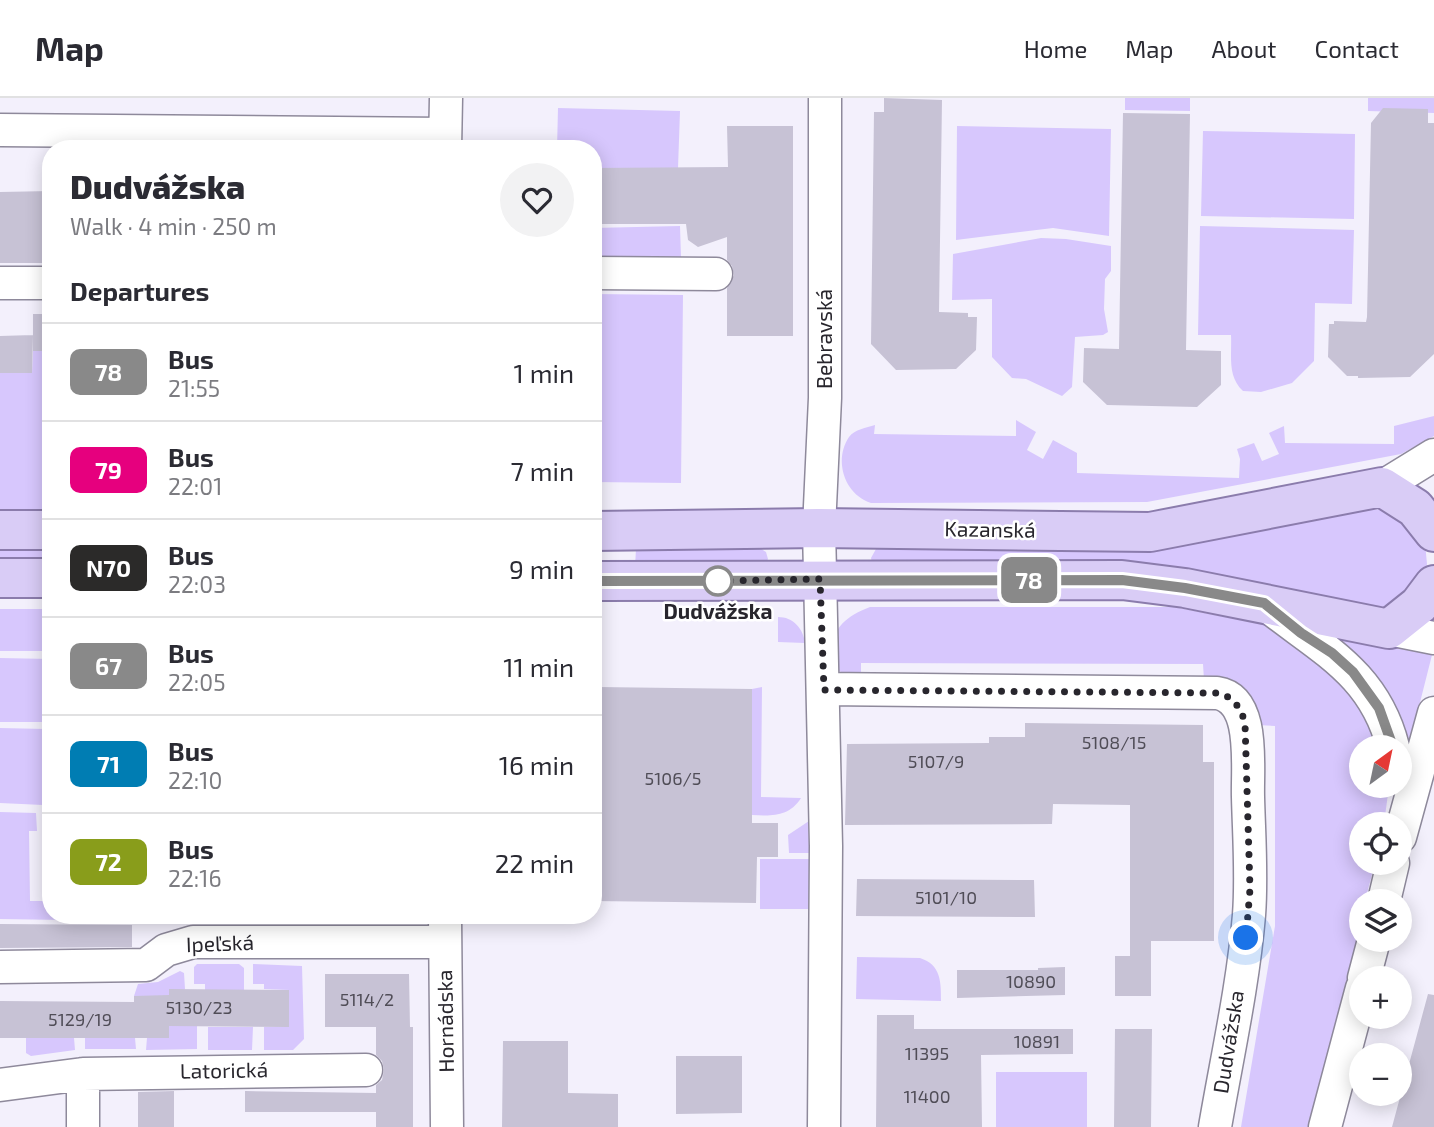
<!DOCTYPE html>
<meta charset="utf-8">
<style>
:root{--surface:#fff;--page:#f2f2f3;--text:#2b2b33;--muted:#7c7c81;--line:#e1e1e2}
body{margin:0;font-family:"Exo 2",sans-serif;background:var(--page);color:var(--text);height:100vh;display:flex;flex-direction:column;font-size:26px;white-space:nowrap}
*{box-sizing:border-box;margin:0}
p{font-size:23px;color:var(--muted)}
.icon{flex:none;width:38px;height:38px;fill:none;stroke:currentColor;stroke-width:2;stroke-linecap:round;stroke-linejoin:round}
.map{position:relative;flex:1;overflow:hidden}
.panel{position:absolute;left:42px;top:42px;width:560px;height:784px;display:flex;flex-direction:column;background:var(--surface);border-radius:28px;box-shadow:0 4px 18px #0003}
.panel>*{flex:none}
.badge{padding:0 14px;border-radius:10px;font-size:24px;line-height:46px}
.needle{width:46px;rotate:33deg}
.fabs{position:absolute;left:1349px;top:637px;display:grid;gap:14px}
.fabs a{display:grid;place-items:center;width:63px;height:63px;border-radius:50%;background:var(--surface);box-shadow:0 4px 18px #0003;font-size:35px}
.you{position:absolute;width:35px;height:35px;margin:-18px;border:5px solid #fff;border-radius:50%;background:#1a73e8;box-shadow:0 0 0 10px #1a73e833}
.map>.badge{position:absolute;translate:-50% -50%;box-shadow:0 0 0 4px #fff}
h2{padding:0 28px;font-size:26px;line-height:63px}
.round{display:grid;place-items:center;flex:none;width:74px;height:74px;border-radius:37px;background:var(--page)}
.headline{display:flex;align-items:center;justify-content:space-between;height:119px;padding:0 28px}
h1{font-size:33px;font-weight:800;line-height:52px}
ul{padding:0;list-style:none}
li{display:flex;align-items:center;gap:21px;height:98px;padding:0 28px;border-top:2px solid var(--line)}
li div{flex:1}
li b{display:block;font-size:26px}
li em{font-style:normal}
li .badge{min-width:77px;font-weight:700;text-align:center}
header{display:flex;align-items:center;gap:42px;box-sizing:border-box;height:98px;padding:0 35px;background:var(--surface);border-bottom:2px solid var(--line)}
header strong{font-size:33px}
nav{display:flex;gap:38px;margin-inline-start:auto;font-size:24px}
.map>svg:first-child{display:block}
.green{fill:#d7c7fd}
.building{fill:#c7c2d5}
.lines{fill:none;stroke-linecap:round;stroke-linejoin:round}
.minor-casing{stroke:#8e899b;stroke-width:35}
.major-casing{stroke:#8b7cac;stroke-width:42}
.minor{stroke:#fff;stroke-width:32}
.major{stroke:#d9ccf6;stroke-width:38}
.line-casing{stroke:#fff;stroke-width:16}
.line{stroke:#898989;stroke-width:10}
.walk{stroke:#28262d;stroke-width:7;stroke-dasharray:0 12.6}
.stop-dot{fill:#fff;stroke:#898989;stroke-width:3.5}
.labels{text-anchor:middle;stroke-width:5;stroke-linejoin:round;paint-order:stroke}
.number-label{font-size:18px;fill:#504d57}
.street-label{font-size:21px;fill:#28262d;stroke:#fff}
.stop-label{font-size:21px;font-weight:bold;fill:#28262d;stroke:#fff}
</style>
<header>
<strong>Map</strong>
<nav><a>Home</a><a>Map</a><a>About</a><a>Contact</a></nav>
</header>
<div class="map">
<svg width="1434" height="1029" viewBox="0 0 1434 1029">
<rect width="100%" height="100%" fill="#f3f0fc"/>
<!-- green -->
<path class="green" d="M 1125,0 L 1190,0 L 1190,13 L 1125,12 Z
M 1368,0 L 1434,0 L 1434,15 L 1368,13 Z
M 558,10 L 680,13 L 678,70 L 593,71 L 593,51 L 557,51 Z
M 957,28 L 1111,31 L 1109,138 L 1053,130 L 956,142 Z
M 1203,33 L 1355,36 L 1354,121 L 1201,118 Z
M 680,128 L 681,159 L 593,161 L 593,130 Z
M 1200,128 L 1354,132 L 1352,206 L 1315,205 L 1314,263 L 1292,285 L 1261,294 L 1243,293 C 1227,278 1232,258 1231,237 L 1198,237 Z
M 1041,140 L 1066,141 L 1111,148 L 1111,173 L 1105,181 L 1104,211 L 1108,234 L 1103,237 L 1075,239 L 1072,289 L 1062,298 L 1026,281 L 1012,280 L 992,259 L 992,201 L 952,202 L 953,156 Z
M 593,196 L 683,197 L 681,385 L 593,384 Z
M 33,253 L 51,253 L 51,423 L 0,422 L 0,275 L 32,275 Z
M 1434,318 L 1434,338 L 1401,356 L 1147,404 L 871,405 C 845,397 833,363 849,339 C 855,331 866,330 875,327 L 874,336 L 1016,338 L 1016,322 L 1036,334 L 1027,352 L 1043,361 L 1053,342 L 1077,355 L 1077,375 L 1239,380 L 1240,361 L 1237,351 L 1254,345 L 1262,363 L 1279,356 L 1269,335 L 1284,328 L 1285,345 L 1394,346 L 1394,328 Z
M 1382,411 L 1400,415 L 1425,445 L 1427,466 L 1422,483 L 1387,512 L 872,465 L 871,460 L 876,451 L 882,451 L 1151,452 L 1357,413 Z
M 0,449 L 51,449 L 51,466 L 0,465 Z
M 636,451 L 761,451 L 766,454 L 768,461 L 766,465 L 635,469 Z
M 870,509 L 1174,509 L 1277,529 L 1358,591 L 1386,649 L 1362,649 L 1362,688 L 1389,688 L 1384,726 L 1362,726 L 1362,765 L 1375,765 L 1365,803 L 1362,803 L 1355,864 L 1310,1029 L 1241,1029 L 1275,828 L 1275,628 L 1257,627 L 1204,582 L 1203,566 L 861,565 L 861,583 L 839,573 C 825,539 838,521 870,509 Z
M 0,511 L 51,511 L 51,553 L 0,553 Z
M 778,519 C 793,519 803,530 805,545 L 778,544 Z
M 1326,535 L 1433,553 L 1410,644 L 1407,646 Z
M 0,560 L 51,561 L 51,624 L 0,624 Z
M 762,589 L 761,699 L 801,700 C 789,719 772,718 752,717 L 752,591 Z
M 0,630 L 46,631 L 43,707 L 0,705 Z
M 0,714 L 36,715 L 37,733 L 29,733 L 30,803 L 51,803 L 51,817 L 127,817 L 128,823 L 0,821 Z
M 809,723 L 809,755 L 789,755 L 788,737 Z
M 760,761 L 809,761 L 810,811 L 760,811 Z
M 857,859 L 920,860 C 941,867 941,883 941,903 L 856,901 Z
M 197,866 L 239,866 L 244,870 L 244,892 L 205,892 L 205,886 L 194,886 L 194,869 Z
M 253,866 L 302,868 L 304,941 L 293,952 L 264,952 L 264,929 L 289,928 L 289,892 L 264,891 L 264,886 L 253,886 Z
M 180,873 L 184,875 L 185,891 L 169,904 L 134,898 L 138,886 L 158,884 Z
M 169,928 L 197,928 L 197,951 L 146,952 L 147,940 L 169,940 Z
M 208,929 L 253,929 L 252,952 L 208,952 Z
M 26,940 L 74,940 L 75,952 L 31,958 L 26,955 Z
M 85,940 L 135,940 L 136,951 L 85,951 Z
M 996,974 L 1087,974 L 1087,1029 L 996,1029 Z"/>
<!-- building -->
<path class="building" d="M 884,0 L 942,2 L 939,214 L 968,215 L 968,219 L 977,219 L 976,252 L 956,271 L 896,272 L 871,246 L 874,14 L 884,14 Z
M 1383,10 L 1428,11 L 1428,25 L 1434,25 L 1434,256 L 1410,279 L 1358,280 L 1358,278 L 1347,278 L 1328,259 L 1329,226 L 1334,226 L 1334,223 L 1366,224 L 1367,219 L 1371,25 Z
M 1123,15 L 1190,16 L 1186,252 L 1221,253 L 1221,287 L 1197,309 L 1107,307 L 1083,284 L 1084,250 L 1119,251 Z
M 727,28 L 793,28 L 793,238 L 727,238 L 727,190 L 734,177 L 732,168 L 727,162 L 727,139 L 698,149 L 688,142 L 686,126 L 593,126 L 593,70 L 728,69 Z
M 51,93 L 51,165 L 0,165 L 0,94 Z
M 33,216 L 51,216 L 51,253 L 33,253 Z
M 33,237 L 32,275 L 0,275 L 0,238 Z
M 598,589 L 752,591 L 752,725 L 778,725 L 778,759 L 757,759 L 756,805 L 593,803 L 593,605 L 598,605 Z
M 1025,625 L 1203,627 L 1203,664 L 1214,664 L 1214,843 L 1151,843 L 1151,898 L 1115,898 L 1115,858 L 1130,858 L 1130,707 L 1053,706 L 1052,726 L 845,727 L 847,646 L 989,645 L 989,639 L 1025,639 Z
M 857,781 L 1034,782 L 1035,819 L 856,818 Z
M 0,826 L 132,827 L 132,849 L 0,850 Z
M 1065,869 L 1065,897 L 957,900 L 957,872 L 1038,872 L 1038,870 Z
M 325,876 L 409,876 L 410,929 L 413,929 L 413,1029 L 376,1029 L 376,1014 L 245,1014 L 245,993 L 376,995 L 376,987 L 382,982 L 384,972 L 382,963 L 376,957 L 376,929 L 325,929 Z
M 169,891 L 289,892 L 289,929 L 169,928 L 169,940 L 0,940 L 0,903 L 134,904 L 134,898 L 169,897 Z
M 1428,896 L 1434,897 L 1434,1029 L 1392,1029 Z
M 877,917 L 914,917 L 914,931 L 1073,931 L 1073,956 L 981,957 L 982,1029 L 876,1029 Z
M 1115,931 L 1152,931 L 1151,1029 L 1114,1029 Z
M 503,943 L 568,943 L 568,995 L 618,996 L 618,1029 L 502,1029 Z
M 676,958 L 742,958 L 742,1015 L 676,1016 Z
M 174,993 L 174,1029 L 138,1029 L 138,994 Z"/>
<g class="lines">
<!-- minor casing -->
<g class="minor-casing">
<path id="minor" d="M 0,32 L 445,36
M 445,51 L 446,0
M 593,175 L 716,176
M 0,185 L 51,185
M 1382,389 L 1434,357
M 1265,506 C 1321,551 1374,574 1393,649
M 1389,531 L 1434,540
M 824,591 L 1217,595 C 1256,601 1247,669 1248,699 C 1249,738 1252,778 1249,817 C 1243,888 1227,959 1215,1029
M 1400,739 L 1434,615
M 1384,803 L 1393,765
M 445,817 L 447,1029
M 0,869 L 146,867 L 166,852 L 193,844 L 445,844
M 1364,880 L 1374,842
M 83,976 L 83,1029
M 0,987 L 83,976 L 366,972
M 824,1029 L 826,748 L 819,430 L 825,300 L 825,0
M 1325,1029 L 1362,890"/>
</g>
<!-- major casing -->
<g class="major-casing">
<path id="major" d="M 0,432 L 51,432
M 593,433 L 819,430 L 1150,434 L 1382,389 L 1415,410 L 1434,434
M 0,480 L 51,480
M 593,483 L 1122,482 L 1185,490 L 1389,531 L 1419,507 L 1434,487"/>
</g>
<!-- minor -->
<use href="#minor" class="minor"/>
<!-- major -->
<use href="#major" class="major"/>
</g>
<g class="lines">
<!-- line casing -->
<g class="line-casing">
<path id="line" d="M 593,483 L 1122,482 L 1185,490 L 1264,505 L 1301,535 L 1332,555 L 1353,574 L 1379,610 L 1393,649"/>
</g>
<!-- line -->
<use href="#line" class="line"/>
<!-- walk -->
<path class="walk" d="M 718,483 L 820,481 L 824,592 L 1217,595 C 1233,598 1241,610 1245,625 L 1250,791 L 1246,840"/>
</g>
<!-- markers -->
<circle class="stop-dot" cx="718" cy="483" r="14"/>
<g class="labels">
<!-- number labels -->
<g class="number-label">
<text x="1114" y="651">5108/15</text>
<text x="936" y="670">5107/9</text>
<text x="673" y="687">5106/5</text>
<text x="946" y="806">5101/10</text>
<text x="1031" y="890">10890</text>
<text x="367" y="908">5114/2</text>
<text x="199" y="916">5130/23</text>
<text x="80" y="928">5129/19</text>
<text x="1037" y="950">10891</text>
<text x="927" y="962">11395</text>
<text x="927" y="1005">11400</text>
</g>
<!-- street labels -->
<g class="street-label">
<text transform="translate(825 241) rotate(-90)" y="7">Bebravská</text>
<text transform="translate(990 432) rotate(1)" y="7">Kazanská</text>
<text transform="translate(220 846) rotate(-2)" y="7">Ipeľská</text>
<text transform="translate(446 923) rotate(-91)" y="7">Hornádska</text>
<text transform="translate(1229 944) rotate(-81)" y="7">Dudvážska</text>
<text transform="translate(224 973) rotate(-1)" y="7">Latorická</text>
</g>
<!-- stop labels -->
<g class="stop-label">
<text x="718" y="521">Dudvážska</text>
</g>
</g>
</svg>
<div class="fabs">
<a><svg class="needle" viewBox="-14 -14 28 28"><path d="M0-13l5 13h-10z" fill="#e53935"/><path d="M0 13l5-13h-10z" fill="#7c7c81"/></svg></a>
<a><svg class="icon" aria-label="locate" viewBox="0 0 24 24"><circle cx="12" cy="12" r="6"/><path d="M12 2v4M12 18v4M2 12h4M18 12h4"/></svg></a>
<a><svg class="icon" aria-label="layers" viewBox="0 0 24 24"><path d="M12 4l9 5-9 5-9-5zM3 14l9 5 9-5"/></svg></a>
<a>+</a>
<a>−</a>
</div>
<div class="you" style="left:1246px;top:840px"></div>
<b class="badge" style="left:1029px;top:482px;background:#898989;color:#fff">78</b>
<section class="panel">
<div class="headline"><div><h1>Dudvážska</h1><p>Walk · 4 min · 250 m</p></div><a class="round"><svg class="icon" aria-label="heart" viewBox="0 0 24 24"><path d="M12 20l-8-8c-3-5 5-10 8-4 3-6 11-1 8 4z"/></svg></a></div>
<h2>Departures</h2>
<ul>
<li><span class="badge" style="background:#898989;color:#fff">78</span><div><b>Bus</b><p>21:55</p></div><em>1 min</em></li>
<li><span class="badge" style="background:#e6007e;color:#fff">79</span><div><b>Bus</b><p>22:01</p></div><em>7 min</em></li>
<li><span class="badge" style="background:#2b2a29;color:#fff">N70</span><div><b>Bus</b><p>22:03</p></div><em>9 min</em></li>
<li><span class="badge" style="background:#898989;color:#fff">67</span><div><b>Bus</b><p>22:05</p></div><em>11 min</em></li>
<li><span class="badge" style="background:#007db3;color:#fff">71</span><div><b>Bus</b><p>22:10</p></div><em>16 min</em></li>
<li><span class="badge" style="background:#899d1b;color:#fff">72</span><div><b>Bus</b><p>22:16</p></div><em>22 min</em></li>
</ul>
</section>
</div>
